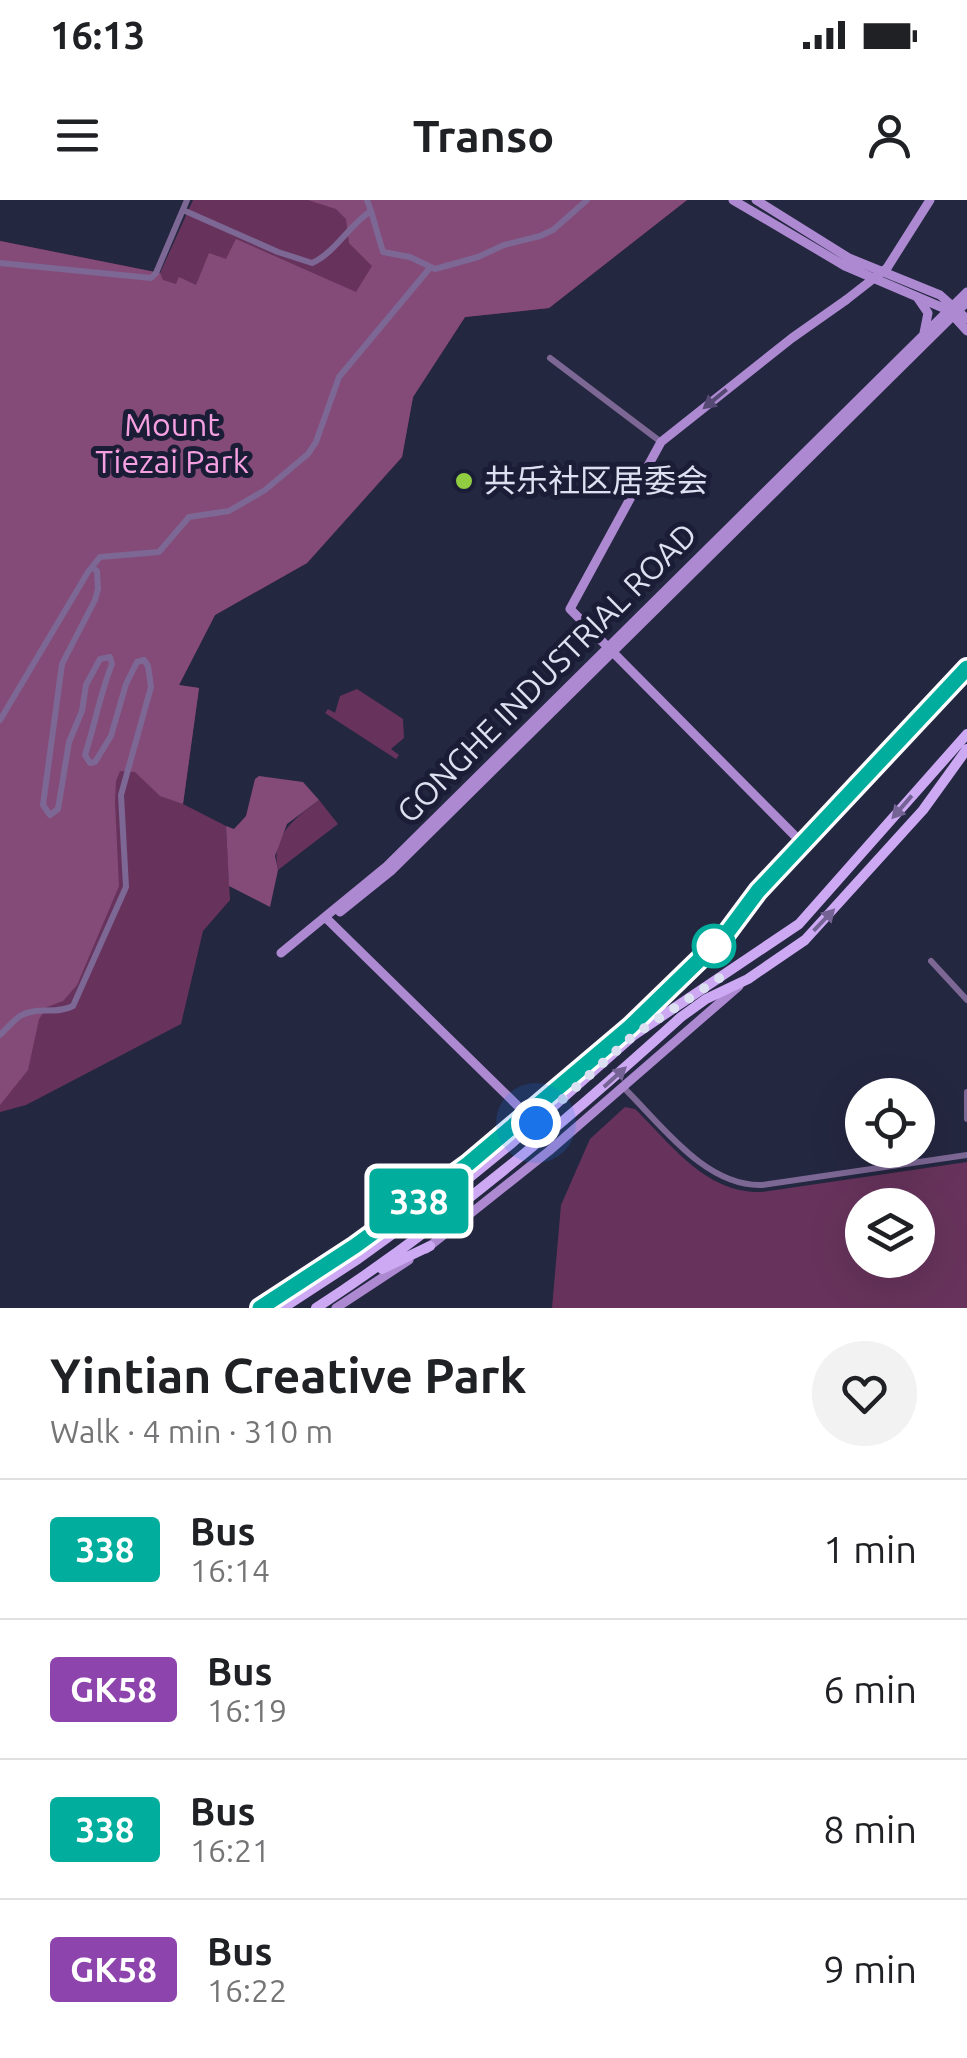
<!DOCTYPE html>
<meta charset="utf-8">
<style>
:root{--surface:#fff;--page:#f2f2f2;--text:#202124;--muted:#757577;--line:#e0e0e0}
body{margin:0;font-family:Ubuntu,"Noto Sans SC",sans-serif;background:var(--page);color:var(--text);height:100vh;display:flex;flex-direction:column;font-size:38px;white-space:nowrap}
*{box-sizing:border-box;margin:0}
p{font-size:32px;color:var(--muted)}
.icon{flex:none;width:55px;height:55px;fill:none;stroke:currentColor;stroke-width:2;stroke-linecap:round;stroke-linejoin:round}
.map{position:relative;height:1108px;overflow:hidden}
.details{display:flex;flex-direction:column;background:var(--surface);flex:1}
.details>*{flex:none}
.badge{padding:0 20px;border-radius:8px;font-size:35px;line-height:65px}
.fabs{position:absolute;left:845px;top:878px;display:grid;gap:20px}
.fabs a{display:grid;place-items:center;width:90px;height:90px;border-radius:50%;background:var(--surface);box-shadow:0 10px 40px #0002;font-size:50px}
.you{position:absolute;width:50px;height:50px;margin:-25px;border:8px solid #fff;border-radius:50%;background:#1a73e8;box-shadow:0 0 0 15px #1a73e833}
.map>.badge{position:absolute;translate:-50% -50%;box-shadow:0 0 0 5px #fff}
.round{display:grid;place-items:center;flex:none;width:105px;height:105px;border-radius:52px;background:var(--page)}
.headline{display:flex;align-items:center;justify-content:space-between;height:170px;padding:0 50px}
h1{font-size:48px;font-weight:700;line-height:75px}
ul{padding:0;list-style:none}
li{display:flex;align-items:center;gap:30px;height:140px;padding:0 50px;border-top:2px solid var(--line)}
li div{flex:1}
li b{display:block;font-size:38px}
li em{font-style:normal}
li .badge{min-width:110px;font-weight:700;text-align:center}
.status{display:flex;justify-content:space-between;align-items:center;height:70px;padding:0 50px;background:var(--surface);direction:ltr}
.status svg{height:28px;fill:currentColor}
header{display:flex;justify-content:space-between;align-items:center;height:130px;padding:0 50px;background:var(--surface);font-size:45px;font-weight:700}
.map>svg:first-child{display:block}
.green{fill:#67335c;fill-rule:evenodd}
.forest{fill:#854b78}
.lines{fill:none;stroke-linecap:round;stroke-linejoin:round}
.street{stroke:#7d6794;stroke-width:6}
.secondary{stroke:#ad89d1;stroke-width:9}
.primary{stroke:#cda9f3;stroke-width:10}
.secondary-bridge{stroke:#ad89d1;stroke-width:9}
.oneway{fill:#554873}
.oneway2{fill:#746394}
.line-casing{stroke:#fff;stroke-width:22}
.line{stroke:#01ad9c;stroke-width:15}
.walk{stroke:#dce0f0;stroke-width:10;stroke-dasharray:0 18}
.poi-dot{fill:#90cd41;stroke:#1a1d35;stroke-width:4}
.stop-dot{fill:#fff;stroke:#01ad9c;stroke-width:5}
.labels{text-anchor:middle;stroke-width:10;stroke-linejoin:round;paint-order:stroke}
.park-label{font-size:32px;fill:#f6a0e2;stroke:#1a1d35}
.poi-label{font-size:32px;fill:#dce0f0;stroke:#1a1d35;text-anchor:start}
.street-label{font-size:32px;fill:#dce0f0;stroke:#1a1d35}
</style>
<div class="status"><b>16:13</b><svg viewBox="0 0 49 12"><path d="M0 12V9h3v3zM5 12V6h3v6zM10 12V3h3v9zM15 12V0h3v12zM26 1h20v11H26zM47 4h2v5h-2z"/></svg></div>
<header><svg class="icon" aria-label="menu" viewBox="0 0 24 24"><path d="M4 6h16M4 12h16M4 18h16"/></svg>Transo<svg class="icon" aria-label="person" viewBox="0 0 24 24"><circle cx="12" cy="8" r="4"/><path d="M4 21q1-7 8-7t8 7"/></svg></header>
<div class="map">
<svg width="967" height="1108" viewBox="0 0 967 1108">
<rect width="100%" height="100%" fill="#242740"/>
<!-- green -->
<path class="green" d="M 193,0 L 687,0 L 549,108 L 465,117 L 413,197 L 402,257 L 307,363 L 215,415 L 179,485 L 199,488 L 183,604 L 226,626 L 230,700 L 203,731 L 181,824 L 26,905 L 0,912 L 0,41 L 160,73 Z
M 357,489 L 403,519 L 404,538 L 391,549 L 399,555 L 396,559 L 325,513 L 328,509 L 335,513 L 340,496 Z
M 319,600 L 338,624 L 278,670 C 270,636 295,618 319,600 Z
M 625,907 L 635,909 C 672,945 706,994 762,992 L 967,962 L 967,1108 L 552,1108 L 561,1005 L 590,939 ZM 862,1005 L 918,1005 L 918,1060 L 862,1060 Z"/>
<!-- forest -->
<path class="forest" d="M 308,0 L 687,0 L 549,108 L 465,117 L 413,197 L 402,257 L 307,363 L 215,415 L 179,485 L 199,488 L 183,604 L 160,596 L 135,572 L 120,571 L 116,581 L 115,602 L 119,686 L 77,785 L 63,801 L 47,807 L 39,819 L 28,870 L 0,905 L 0,41 L 160,73 L 163,80 L 176,84 L 179,77 L 196,85 L 209,53 L 226,59 L 236,39 L 356,92 L 372,66 L 349,43 L 346,19 L 336,9 Z
M 259,576 L 303,582 L 319,600 L 287,624 L 275,656 L 278,670 L 270,707 L 229,686 L 226,626 L 234,629 L 246,616 L 255,579 Z"/>
<g class="lines">
<!-- street -->
<path class="street" d="M 183,10 L 278,52 L 312,63 C 335,53 349,25 371,11 L 367,0
M 371,11 L 383,52 L 410,57 L 435,69 L 478,57 L 504,45 L 540,36 L 553,30 L 587,0
M 0,63 L 151,78 L 156,73 L 187,0
M 550,158 L 661,242
M 0,520 L 88,372 L 100,357 L 159,352 L 189,317 L 229,311 L 265,290 L 308,254 L 316,242 L 339,177 L 429,69
M 931,761 L 967,800
M 0,835 C 6,829 13,821 20,816 C 36,806 56,815 73,806 L 126,687 L 121,595 L 151,487 L 148,466 L 144,460 L 137,462 L 126,484 L 111,536 L 95,562 L 90,563 L 85,555 C 95,524 100,494 112,464 L 110,457 L 100,459 L 86,485 L 82,511 L 69,542 L 58,609 L 50,615 L 43,605 L 62,464 L 95,400 L 98,389 L 97,371 L 92,367
M 623,887 C 661,924 705,987 762,985 L 967,955
M 967,892 L 967,919"/>
<!-- secondary -->
<path class="secondary" d="M 733,0 L 845,66 L 948,110 L 967,131
M 756,0 L 849,58 L 940,95 L 967,119
M 887,68 L 930,0
M 917,97 L 928,113 L 924,133
M 803,644 L 570,409 L 661,242 L 792,138 L 846,100
M 340,712 L 391,671 L 967,102
M 325,717 L 526,914
M 281,753 L 387,666 L 967,92
M 498,938 L 630,827 L 663,811
M 426,1049 L 549,951 L 739,786
M 260,1108 L 355,1046 L 482,951
M 336,1108 L 409,1060"/>
<!-- primary -->
<path class="primary" d="M 472,970 L 500,936
M 382,1069 L 430,1046
M 283,1108 L 358,1059 L 459,986 L 512,943 L 634,835 L 799,724 L 967,534
M 316,1108 C 447,1023 565,922 681,817 L 706,799 L 748,779 L 805,740 L 923,610 L 967,549"/>
<!-- secondary-bridge -->
<path class="secondary-bridge" d="M 846,100 L 887,68"/>
</g>
<!-- one-way arrows -->
<defs><path id="oneway-solid" d="M-6-.8H1V-3.2L6.5 0L1 3.2V.8H-6Z" transform="scale(2.5)"/></defs>
<use class="oneway" href="#oneway-solid" transform="translate(715 199) rotate(141)"/>
<g class="oneway2">
<use href="#oneway-solid" transform="translate(902 607) rotate(131)"/>
<use href="#oneway-solid" transform="translate(824 720) rotate(-46)"/>
<use href="#oneway-solid" transform="translate(615 877) rotate(-42)"/>
</g>
<g class="lines">
<!-- line casing -->
<g class="line-casing">
<path id="line" d="M 260,1108 L 355,1046 L 468,964 L 630,827 L 726,734 L 758,691 L 967,468"/>
</g>
<!-- line -->
<use href="#line" class="line"/>
<!-- walk -->
<path class="walk" d="M 536,923 L 634,835 L 721,777 L 714,746"/>
</g>
<!-- markers -->
<circle class="poi-dot" cx="464" cy="281" r="10"/>
<circle class="stop-dot" cx="714" cy="746" r="20"/>
<g class="labels">
<!-- park labels -->
<g class="park-label">
<text x="172" y="236">Mount<tspan x="172" dy="37">Tiezai Park</tspan></text>
</g>
<!-- poi labels -->
<g class="poi-label">
<text x="484" y="292">共乐社区居委会</text>
</g>
<!-- street labels -->
<g class="street-label">
<text transform="translate(547 473) rotate(-45)" y="11">GONGHE INDUSTRIAL ROAD</text>
</g>
</g>
</svg>
<div class="fabs">
<a><svg class="icon" aria-label="locate" viewBox="0 0 24 24"><circle cx="12" cy="12" r="6"/><path d="M12 2v4M12 18v4M2 12h4M18 12h4"/></svg></a>
<a><svg class="icon" aria-label="layers" viewBox="0 0 24 24"><path d="M12 4l9 5-9 5-9-5zM3 14l9 5 9-5"/></svg></a>
</div>
<div class="you" style="left:536px;top:923px"></div>
<b class="badge" style="left:419px;top:1001px;background:#01ad9c;color:#fff">338</b>
</div>
<section class="details">
<div class="headline"><div><h1>Yintian Creative Park</h1><p>Walk · 4 min · 310 m</p></div><a class="round"><svg class="icon" aria-label="heart" viewBox="0 0 24 24"><path d="M12 20l-8-8c-3-5 5-10 8-4 3-6 11-1 8 4z"/></svg></a></div>
<ul>
<li><span class="badge" style="background:#01ad9c;color:#fff">338</span><div><b>Bus</b><p>16:14</p></div><em>1 min</em></li>
<li><span class="badge" style="background:#8e44ad;color:#fff">GK58</span><div><b>Bus</b><p>16:19</p></div><em>6 min</em></li>
<li><span class="badge" style="background:#01ad9c;color:#fff">338</span><div><b>Bus</b><p>16:21</p></div><em>8 min</em></li>
<li><span class="badge" style="background:#8e44ad;color:#fff">GK58</span><div><b>Bus</b><p>16:22</p></div><em>9 min</em></li>
</ul>
</section>
